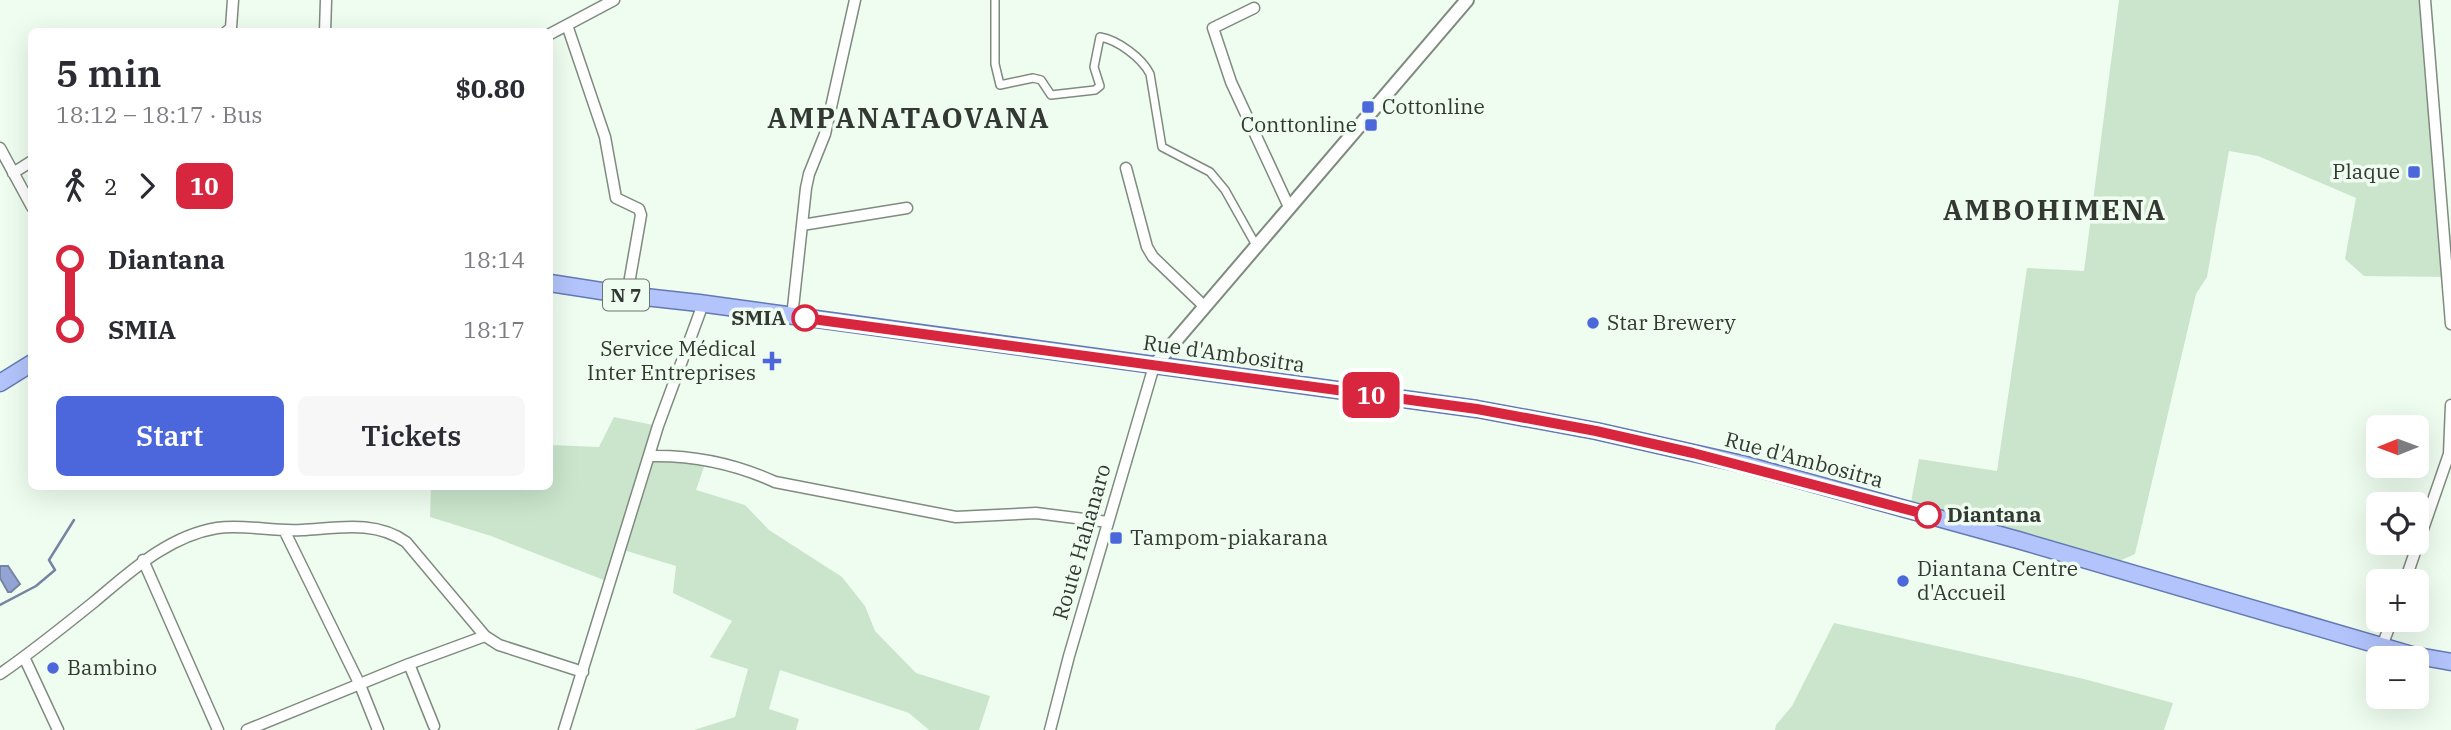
<!DOCTYPE html>
<meta charset="utf-8">
<style>
:root{--surface:#fff;--page:#f7f7f7;--text:#2b2b33;--muted:#7c7c81;--accent:#4c67dc}
body{margin:0;font-family:"IBM Plex Serif",serif;background:var(--page);color:var(--text);height:100vh;display:flex;flex-direction:column;font-size:26px;white-space:nowrap}
*{box-sizing:border-box;margin:0}
p{font-size:23px;color:var(--muted)}
.icon{flex:none;width:38px;height:38px;fill:none;stroke:currentColor;stroke-width:2;stroke-linecap:round;stroke-linejoin:round}
.map{position:relative;flex:1;overflow:hidden}
.details{position:absolute;left:28px;top:28px;width:525px;height:462px;display:flex;flex-direction:column;background:var(--surface);border-radius:10px;box-shadow:0 7px 28px #0002}
.details>*{flex:none}
.badge{padding:0 14px;border-radius:10px;font-size:24px;line-height:46px}
.needle{width:46px;rotate:269deg}
.tools{position:absolute;left:2366px;top:415px;display:grid;gap:14px}
.tools a{display:grid;place-items:center;width:63px;height:63px;border-radius:10px;background:var(--surface);box-shadow:0 7px 28px #0002;font-size:35px}
.map>.badge{position:absolute;translate:-50% -50%;box-shadow:0 0 0 4px #fff}
.legs{display:flex;align-items:center;gap:10px;height:77px;padding:0 28px;font-size:23px}
.legs p{margin-inline-start:auto}
.headline{display:flex;align-items:center;justify-content:space-between;height:119px;padding:0 28px}
h1{font-size:38px;font-weight:600;line-height:52px}
.action{display:flex;gap:14px;margin-top:auto;padding:14px 28px}
.action a{flex:1;height:80px;border-radius:10px;background:var(--accent);color:#fff;font-size:28px;font-weight:600;line-height:80px;text-align:center}
.action a+a{background:var(--page);color:var(--text)}
ul{padding:0 28px;list-style:none}
li{display:flex;align-items:center;gap:24px;height:70px;font-size:26px}
li i{display:grid;place-items:center;width:10px;height:100%;margin:0 9px;background:currentColor}
li i::after{content:'';width:18px;height:18px;margin:-9px;border:5px solid;border-radius:50%;background:var(--surface)}
li p{margin-inline-start:auto}
li:first-child i{background:linear-gradient(#0000 50%,currentColor 0)}
li:last-child i{background:linear-gradient(currentColor 50%,#0000 0)}
.map>svg:first-child{display:block}
.green{fill:#cae5cc}
.water{fill:#93a3d3;stroke:#7683a3;stroke-width:2}
.lines{fill:none;stroke-linecap:round;stroke-linejoin:round}
.stream{stroke:#7683a3;stroke-width:2.5}
.pedestrian-casing{stroke:#7f8b7f;stroke-width:10}
.minor-casing{stroke:#7f8b7f;stroke-width:13}
.tertiary-casing{stroke:#7f8b7f;stroke-width:16}
.primary-casing{stroke:#6479b4;stroke-width:19}
.pedestrian{stroke:#fff;stroke-width:7}
.minor{stroke:#fff;stroke-width:10}
.tertiary{stroke:#fff;stroke-width:12}
.primary{stroke:#b2c4fb;stroke-width:16}
.line-1-casing{stroke:#fff;stroke-width:16}
.line-1{stroke:#d7263d;stroke-width:10}
.poi-dot{fill:#4c67dc;stroke:#effdf0;stroke-width:2.5}
.stop-1-dot{fill:#fff;stroke:#d7263d;stroke-width:3.5}
.labels{text-anchor:middle;stroke-width:7;stroke-linejoin:round;paint-order:stroke}
.shield{fill:#effdf0;stroke:#6b736c;stroke-width:2}
.shield-label{font-size:19px;font-weight:bold;fill:#333833}
.poi-label{font-size:21px;fill:#333833;stroke:#effdf0;text-anchor:start}
.stop-label{font-size:21px;font-weight:bold;fill:#333833;stroke:#effdf0;text-anchor:end}
.street-label{font-size:21px;fill:#333833;stroke:#effdf0}
.district-label{font-size:28px;font-weight:bold;letter-spacing:2px;fill:#333833;stroke:#effdf0}
</style>
<div class="map">
<svg width="2451" height="730" viewBox="0 0 2451 730">
<rect width="100%" height="100%" fill="#effdf0"/>
<!-- green -->
<path class="green" d="M 2119,0 L 2425,0 L 2449,277 L 2364,276 L 2345,259 L 2356,198 L 2258,156 L 2229,151 L 2207,277 L 2196,294 L 2135,554 L 2117,562 L 2058,546 L 1911,502 L 1919,459 L 1997,471 L 2027,268 L 2084,271 Z
M 614,417 L 658,426 L 649,456 L 706,461 L 696,490 L 745,505 L 769,530 L 842,577 L 865,606 L 875,631 L 916,673 L 990,696 L 979,730 L 929,730 L 909,713 L 780,670 L 769,709 L 799,719 L 796,730 L 694,730 L 735,717 L 748,669 L 710,657 L 732,621 L 673,593 L 676,566 L 620,549 L 609,582 L 491,536 L 430,517 L 431,487 L 550,486 L 550,445 L 599,447 Z
M 1834,623 L 2084,679 L 2173,703 L 2164,730 L 1775,730 L 1776,725 L 1792,706 Z"/>
<!-- water -->
<path class="water" d="M 0,566 L 8,566 L 20,584 L 11,592 L 8,592 L 0,578 Z"/>
<g class="lines">
<!-- stream -->
<path class="stream" d="M 0,605 L 36,586 L 55,570 L 49,560 L 74,520"/>
<!-- pedestrian casing -->
<g class="pedestrian-casing">
<path id="pedestrian" d="M 995,0 L 995,64 L 1000,85 L 1033,78 L 1041,80 L 1051,95 L 1095,90 L 1100,86 L 1094,67 L 1100,37 C 1118,40 1142,58 1150,74 L 1162,147 L 1210,172 L 1225,190 L 1257,247"/>
</g>
<!-- minor casing -->
<g class="minor-casing">
<path id="minor" d="M 2425,0 L 2451,324
M 1254,8 L 1213,28 L 1231,82 L 1289,207
M 567,25 L 605,137 L 616,198 L 639,209 L 641,215 L 627,295
M 226,32 L 231,28 L 233,0
M 325,32 L 326,0
M 550,34 L 614,0
M 0,148 L 32,207
M 1126,168 L 1147,247 L 1153,257 L 1205,307
M 13,173 L 32,161
M 802,225 L 907,208
M 792,317 L 806,188 L 809,174 L 825,134 L 855,0
M 649,456 C 692,455 736,464 775,482 L 956,517 L 1036,513 L 1108,522
M 285,532 L 360,685 L 378,730
M 143,560 L 218,730
M 2405,581 L 2449,454 L 2451,405
M 2382,646 L 2392,620
M 24,657 L 58,730
M 409,664 L 434,726
M 0,674 C 32,652 63,627 94,602 C 130,572 168,536 217,528 C 245,524 273,532 302,530 C 338,528 375,520 406,542 L 485,636 L 499,645 L 583,672
M 247,730 L 409,664 L 485,636
M 564,730 L 658,426 L 703,304
M 1050,730 L 1069,656 L 1154,366"/>
</g>
<!-- tertiary casing -->
<g class="tertiary-casing">
<path id="tertiary" d="M 1154,366 L 1467,0"/>
</g>
<!-- primary casing -->
<g class="primary-casing">
<path id="primary" d="M 550,283 L 627,295 L 699,303 L 1477,409 L 1596,431 L 1742,464 L 2018,540 L 2412,655 L 2451,662
M 0,383 L 32,363"/>
</g>
<!-- pedestrian -->
<use href="#pedestrian" class="pedestrian"/>
<!-- minor -->
<use href="#minor" class="minor"/>
<!-- tertiary -->
<use href="#tertiary" class="tertiary"/>
<!-- primary -->
<use href="#primary" class="primary"/>
</g>
<g class="lines">
<!-- line-1 casing -->
<g class="line-1-casing">
<path id="line-1" d="M 805,318 L 1477,409 L 1596,431 L 1693,453 L 1928,515"/>
</g>
<!-- line-1 -->
<use href="#line-1" class="line-1"/>
</g>
<!-- markers -->
<g class="poi-dot">
<rect x="1361" y="100" width="14" height="14" rx="3.5"/>
<rect x="1364" y="118" width="14" height="14" rx="3.5"/>
<rect x="2407" y="165" width="14" height="14" rx="3.5"/>
<circle cx="1593" cy="323" r="7"/>
<path d="M768.5 350.5h7v7h7v7h-7v7h-7v-7h-7v-7h7z"/>
<rect x="1109" y="531" width="14" height="14" rx="3.5"/>
<circle cx="1903" cy="581" r="7"/>
<circle cx="53" cy="668" r="7"/>
</g>
<g class="stop-1-dot">
<circle cx="805" cy="318" r="12"/>
<circle cx="1928" cy="515" r="12"/>
</g>
<g class="labels">
<!-- shield labels -->
<rect class="shield" x="603" y="279.5" width="46" height="31" rx="5"/>
<g class="shield-label">
<text x="626" y="302">N 7</text>
</g>
<!-- poi labels -->
<g class="poi-label">
<text x="1382" y="114">Cottonline</text>
<text x="1357" y="132" text-anchor="end">Conttonline</text>
<text x="2400" y="179" text-anchor="end">Plaque</text>
<text x="1607" y="330">Star Brewery</text>
<text x="756" y="356" text-anchor="end">Service Médical<tspan x="756" dy="24">Inter Entreprises</tspan></text>
<text x="1130" y="545">Tampom-piakarana</text>
<text x="1917" y="576">Diantana Centre<tspan x="1917" dy="24">d'Accueil</tspan></text>
<text x="67" y="675">Bambino</text>
</g>
<!-- stop labels -->
<g class="stop-label">
<text x="786" y="325">SMIA</text>
<text x="1947" y="522" text-anchor="start">Diantana</text>
</g>
<!-- street labels -->
<g class="street-label">
<text transform="translate(1224 354) rotate(8)" y="7">Rue d'Ambositra</text>
<text transform="translate(1804 460) rotate(15)" y="7">Rue d'Ambositra</text>
<text transform="translate(1082 542) rotate(-74)" y="7">Route Hahanaro</text>
</g>
<!-- district labels -->
<g class="district-label">
<text x="909" y="128">AMPANATAOVANA</text>
<text x="2055" y="220">AMBOHIMENA</text>
</g>
</g>
</svg>
<div class="tools">
<a><svg class="needle" viewBox="-14 -14 28 28"><path d="M0-13l5 13h-10z" fill="#e53935"/><path d="M0 13l5-13h-10z" fill="#7c7c81"/></svg></a>
<a><svg class="icon" aria-label="locate" viewBox="0 0 24 24"><circle cx="12" cy="12" r="6"/><path d="M12 2v4M12 18v4M2 12h4M18 12h4"/></svg></a>
<a>+</a>
<a>−</a>
</div>
<b class="badge" style="left:1371px;top:395px;background:#d7263d;color:#fff">10</b>
<section class="details">
<div class="headline"><div><h1>5 min</h1><p>18:12 – 18:17 · Bus</p></div><b>$0.80</b></div>
<div class="legs"><svg class="icon" aria-label="walk" viewBox="0 0 24 24"><circle cx="13" cy="4" r="2"/><path d="M13 8l-2 6 4 7M11 14l-3 7M7 12l3-4h3l4 4"/></svg>2<svg class="icon" aria-label="forward" viewBox="0 0 24 24"><path d="M9 5l7 7-7 7"/></svg><b class="badge" style="background:#d7263d;color:#fff">10</b></div>
<ul>
<li><i style="color:#d7263d"></i><b>Diantana</b><p>18:14</p></li>
<li><i style="color:#d7263d"></i><b>SMIA</b><p>18:17</p></li>
</ul>
<div class="action"><a>Start</a><a>Tickets</a></div>
</section>
</div>
